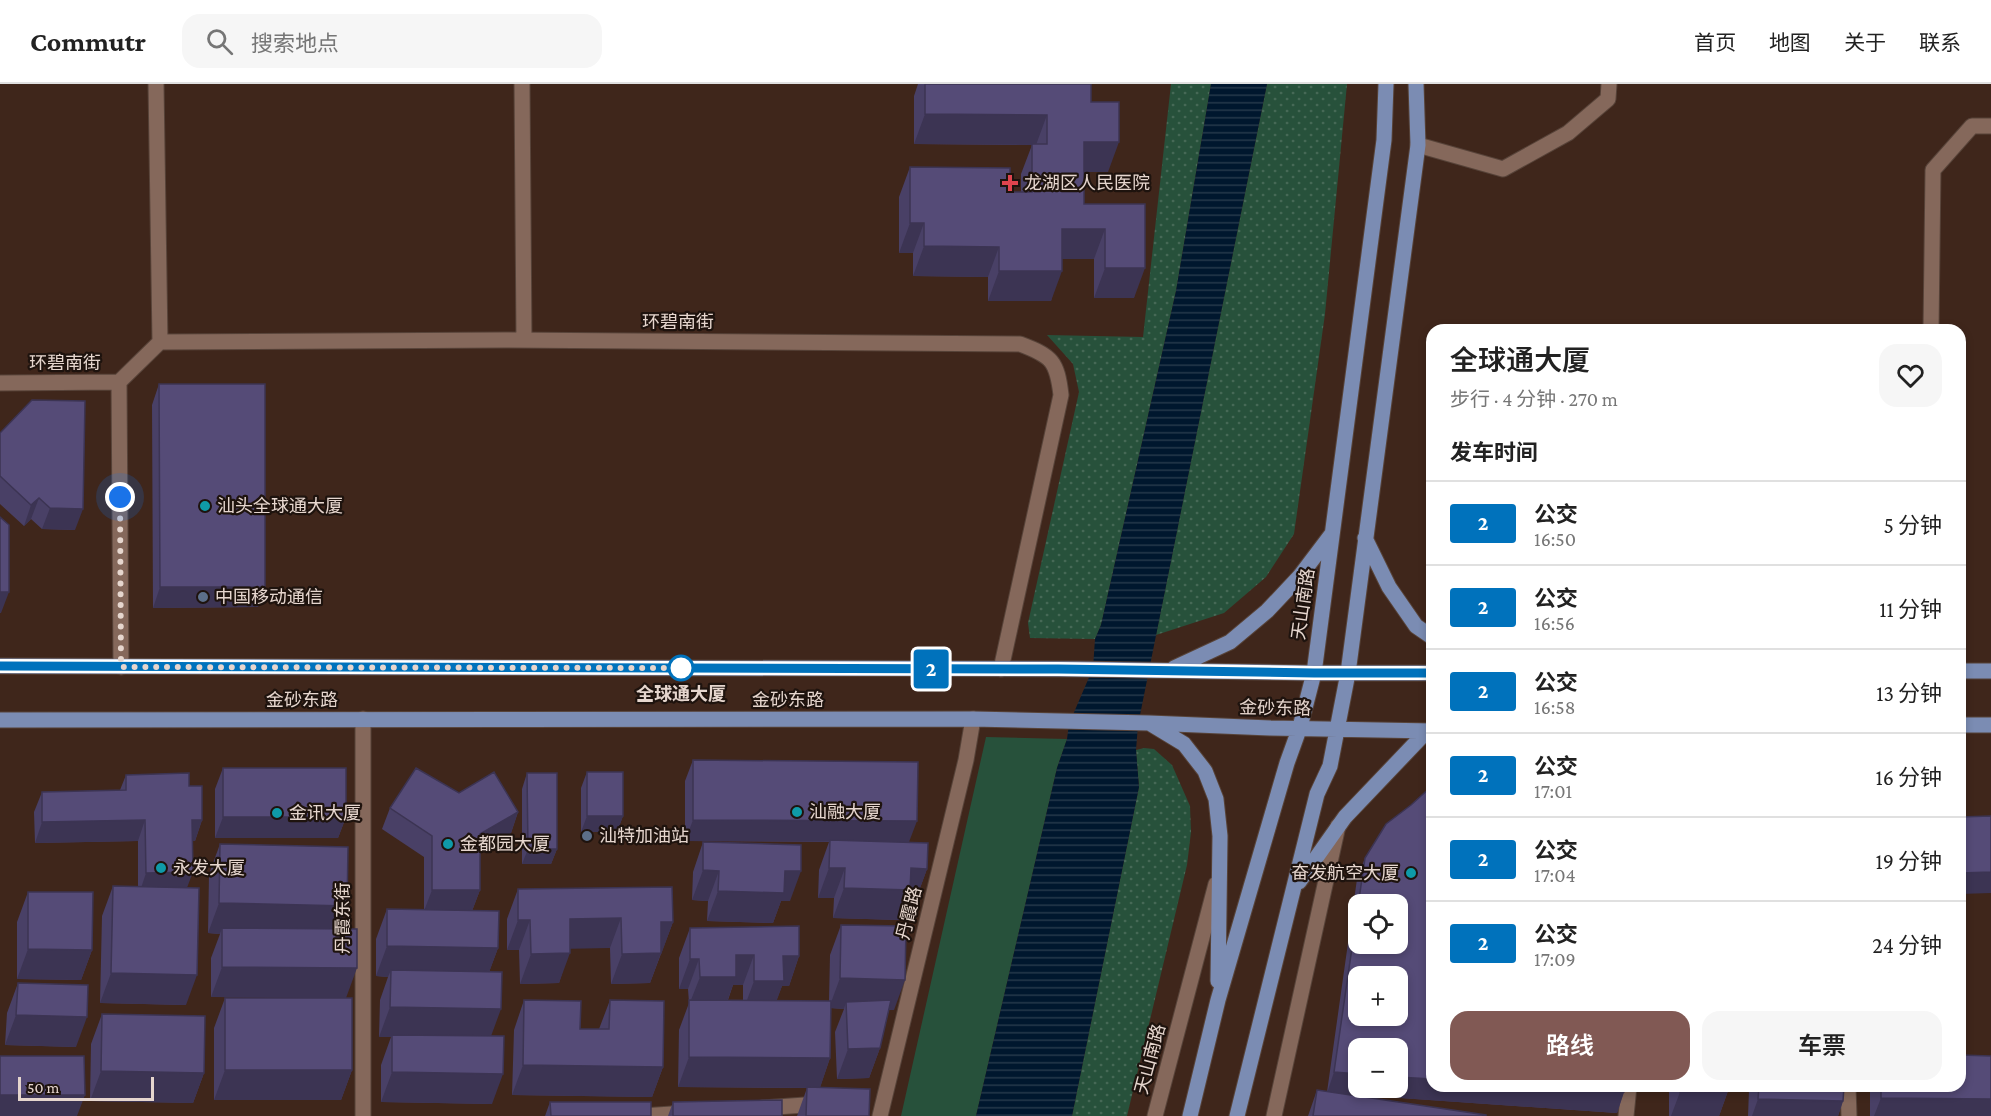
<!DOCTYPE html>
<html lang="zh">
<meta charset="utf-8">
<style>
:root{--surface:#fff;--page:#f6f6f6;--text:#222;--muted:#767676;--line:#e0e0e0;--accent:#815954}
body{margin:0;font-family:"Crimson Pro","Noto Sans SC",serif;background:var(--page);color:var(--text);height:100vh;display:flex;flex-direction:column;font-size:22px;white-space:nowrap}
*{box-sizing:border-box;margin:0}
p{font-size:20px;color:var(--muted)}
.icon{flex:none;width:33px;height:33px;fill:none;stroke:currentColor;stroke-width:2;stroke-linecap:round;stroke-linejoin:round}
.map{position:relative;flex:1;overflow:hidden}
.drawer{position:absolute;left:1426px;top:240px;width:540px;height:768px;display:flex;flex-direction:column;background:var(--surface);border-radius:18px;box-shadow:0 3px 9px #0003}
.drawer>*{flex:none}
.badge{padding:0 12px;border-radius:4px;font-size:21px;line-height:39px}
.buttons{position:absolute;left:1348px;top:810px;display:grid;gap:12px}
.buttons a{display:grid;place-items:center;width:60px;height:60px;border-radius:12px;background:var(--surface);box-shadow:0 3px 9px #0003;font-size:30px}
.scale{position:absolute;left:18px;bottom:15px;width:136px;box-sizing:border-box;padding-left:6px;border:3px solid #e6d6ce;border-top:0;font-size:16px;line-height:21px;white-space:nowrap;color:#e6d6ce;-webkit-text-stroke:4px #1e130e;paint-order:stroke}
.you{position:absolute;width:30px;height:30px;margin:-15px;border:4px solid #fff;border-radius:50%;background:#1a73e8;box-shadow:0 0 0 9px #1a73e833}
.map>.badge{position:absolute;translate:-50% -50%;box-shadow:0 0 0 3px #fff}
h2{padding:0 24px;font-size:22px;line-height:54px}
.round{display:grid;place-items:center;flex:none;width:63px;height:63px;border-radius:18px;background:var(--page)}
.overview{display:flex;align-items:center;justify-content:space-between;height:102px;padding:0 24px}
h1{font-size:28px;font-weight:600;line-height:45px}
.action{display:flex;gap:12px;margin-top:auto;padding:12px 24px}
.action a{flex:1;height:69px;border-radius:18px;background:var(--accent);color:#fff;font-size:24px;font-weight:600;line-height:69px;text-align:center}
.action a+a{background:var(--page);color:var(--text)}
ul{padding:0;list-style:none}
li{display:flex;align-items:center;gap:18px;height:84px;padding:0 24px;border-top:2px solid var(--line)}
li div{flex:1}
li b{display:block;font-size:22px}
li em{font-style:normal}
li .badge{min-width:66px;font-weight:700;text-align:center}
header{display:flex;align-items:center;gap:36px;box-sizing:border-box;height:84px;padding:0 30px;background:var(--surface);border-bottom:2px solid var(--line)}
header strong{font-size:28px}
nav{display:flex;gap:33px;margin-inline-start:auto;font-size:21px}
.search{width:420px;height:54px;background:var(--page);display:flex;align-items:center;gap:15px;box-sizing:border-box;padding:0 21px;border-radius:18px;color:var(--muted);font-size:22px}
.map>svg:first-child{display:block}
.grass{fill:url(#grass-dots)}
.green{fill:#27513b}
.water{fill:url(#water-rules)}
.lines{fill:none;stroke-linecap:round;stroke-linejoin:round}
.minor-casing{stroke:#574339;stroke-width:17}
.secondary-casing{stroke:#574339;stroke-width:17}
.primary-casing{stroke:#574339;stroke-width:17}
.minor{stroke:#85685b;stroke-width:15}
.secondary{stroke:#85685b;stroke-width:15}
.primary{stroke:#7b8cb3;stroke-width:15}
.wall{fill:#494066;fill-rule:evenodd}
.shaded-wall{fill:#3c3453}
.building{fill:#554b77;stroke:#3c3453;stroke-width:1.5;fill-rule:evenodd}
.line-casing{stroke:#fff;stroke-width:14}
.line{stroke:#0072bc;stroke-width:9}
.walk{stroke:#e6d6ce;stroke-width:6;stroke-dasharray:0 10.8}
.health-dot{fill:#e0444e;stroke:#1e130e;stroke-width:2}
.culture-dot{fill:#0f9aa8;stroke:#1e130e;stroke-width:2}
.service-dot{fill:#5c6f8a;stroke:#1e130e;stroke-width:2}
.stop-dot{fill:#fff;stroke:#0072bc;stroke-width:3}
.labels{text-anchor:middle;stroke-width:4.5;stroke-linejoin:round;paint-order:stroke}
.poi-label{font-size:18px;fill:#e6d6ce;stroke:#1e130e;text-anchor:start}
.street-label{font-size:18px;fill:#e6d6ce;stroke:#1e130e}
.stop-label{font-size:18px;font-weight:bold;fill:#e6d6ce;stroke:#1e130e}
</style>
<header>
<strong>Commutr</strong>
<div class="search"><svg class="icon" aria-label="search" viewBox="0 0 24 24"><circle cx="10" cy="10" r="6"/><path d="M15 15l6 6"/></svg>搜索地点</div>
<nav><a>首页</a><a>地图</a><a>关于</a><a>联系</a></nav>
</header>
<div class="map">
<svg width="1991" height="1032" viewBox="0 0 1991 1032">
<defs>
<pattern id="grass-dots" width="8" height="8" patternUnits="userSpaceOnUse" patternTransform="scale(1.5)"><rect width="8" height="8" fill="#27513b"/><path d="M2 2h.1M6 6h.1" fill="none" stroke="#466956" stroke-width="1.8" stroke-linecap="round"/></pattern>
<pattern id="water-rules" width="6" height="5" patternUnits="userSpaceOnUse" patternTransform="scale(1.5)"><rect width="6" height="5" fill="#00172e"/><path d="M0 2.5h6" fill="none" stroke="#25384b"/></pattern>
</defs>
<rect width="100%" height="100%" fill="#3f261b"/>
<!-- grass -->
<path class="grass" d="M 1171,0 L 1211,0 L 1176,207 L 1101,541 L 1095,555 L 1030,554 L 1028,539 L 1079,308 L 1073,280 L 1047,251 L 1143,253 Z
M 1267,0 L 1347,0 L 1325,230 L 1294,450 L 1266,493 L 1224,529 L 1156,551 Z
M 1144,664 L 1154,665 L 1172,681 L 1190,722 L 1191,748 L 1187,781 L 1127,1032 L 1072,1032 L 1139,703 L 1136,666 Z"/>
<!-- green -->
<path class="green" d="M 986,653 L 1067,655 L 1057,684 L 976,1032 L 901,1032 Z"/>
<!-- water -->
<path class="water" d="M 1211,0 L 1267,0 L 1138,641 L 1136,666 L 1139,703 L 1072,1032 L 976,1032 L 1057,684 L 1067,655 L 1069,640 L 1093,584 L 1095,555 L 1101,541 L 1176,207 Z"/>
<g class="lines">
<!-- minor casing -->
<g class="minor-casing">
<path id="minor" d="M 156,0 L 160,258
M 522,0 L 524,256
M 1418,61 L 1503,85 L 1568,49 L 1608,15 L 1609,0
M 1931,246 L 1933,86 L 1972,42 L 1991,42
M 119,298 L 121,583
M 0,299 L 119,298 L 160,258 L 505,256 L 1020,260 C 1052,272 1057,277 1061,311 L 1001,585
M 363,635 L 363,1032
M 1848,1002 L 1849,1032
M 762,1024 L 819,1020
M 642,1032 L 687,1029
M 880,1032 L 966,676 L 973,635
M 1626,1032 L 1629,1002"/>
</g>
<!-- secondary casing -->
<g class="secondary-casing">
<path id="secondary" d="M 1155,1032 L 1216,800
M 1274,1032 L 1338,742"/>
</g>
<!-- primary casing -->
<g class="primary-casing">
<path id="primary" d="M 1365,454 L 1389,503 L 1416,542 L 1432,553
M 0,582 L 1077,585 L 1314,589 L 1432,589
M 1174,584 L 1230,558 L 1267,527 L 1300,492 L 1331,451
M 1960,587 L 1991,587
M 0,636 L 973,635 L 1149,639 L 1270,644 L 1432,647
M 1151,640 L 1184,660 L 1205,687 L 1216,715 L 1220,752 L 1218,897
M 1960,641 L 1991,641
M 1299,798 L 1345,733 L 1427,647
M 1190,1032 L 1218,916 L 1287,679 L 1300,643 L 1314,589 L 1384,56 L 1386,0
M 1237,1032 L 1317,710 L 1330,682 L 1348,589 L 1418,61 L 1416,0"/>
</g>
<!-- minor -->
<use href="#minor" class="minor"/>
<!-- secondary -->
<use href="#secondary" class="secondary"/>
<!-- primary -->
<use href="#primary" class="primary"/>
</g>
<!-- wall -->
<path class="wall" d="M 918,0 L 1091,0 L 1091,18 L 1108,88 L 1084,88 L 1084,120 L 1145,120 L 1134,214 L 1094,214 L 1094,175 L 1062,175 L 1051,217 L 988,217 L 988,193 L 913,192 L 913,169 L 899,169 L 899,113 L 910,83 L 1010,108 L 1021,108 L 1021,90 L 1032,61 L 914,60 L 914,12 Z
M 159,300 L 265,503 L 258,523 L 153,524 L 152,321 Z
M 0,349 L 75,446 L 42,445 L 31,435 L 24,442 L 0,420 Z
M 693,676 L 910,758 L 927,785 L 916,815 L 907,815 L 899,836 L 833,834 L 834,814 L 818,814 L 819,786 L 829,758 L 685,757 L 685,697 Z
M 223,684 L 346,733 L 338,754 L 215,754 L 215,705 Z
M 587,688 L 623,732 L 617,748 L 581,748 L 581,704 Z
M 527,689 L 557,765 L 551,780 L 522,780 L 522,705 Z
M 126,691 L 189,702 L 202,736 L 195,757 L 192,757 L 187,803 L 186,921 L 100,919 L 102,832 L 113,802 L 138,802 L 138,757 L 35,759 L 34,728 L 42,708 L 120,706 Z
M 459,709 L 518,728 L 511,749 L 480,767 L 480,806 L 472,827 L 498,864 L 489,888 L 491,952 L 492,1020 L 381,1018 L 381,981 L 391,953 L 379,953 L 380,916 L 388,893 L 376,892 L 376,855 L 387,825 L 424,826 L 424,773 L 382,745 L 390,724 Z
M 703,758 L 790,817 L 781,817 L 773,839 L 707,837 L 708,817 L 692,816 L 693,788 Z
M 220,760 L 347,822 L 338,844 L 346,914 L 211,913 L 211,874 L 220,850 L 208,849 L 209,790 Z
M 1365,774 L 1432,1002 L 1624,1008 L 1617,1029 L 1344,1010 L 1486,1032 L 1308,1032 L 1317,1006 L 1327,1008 L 1357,795 Z
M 518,805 L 673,838 L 650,899 L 611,900 L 610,864 L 570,864 L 559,899 L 520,900 L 519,866 L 507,866 L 507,835 Z
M 28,808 L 92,866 L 81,896 L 17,895 L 17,838 Z
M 841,841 L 894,926 L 888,926 L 880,964 L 869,994 L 837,995 L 835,948 L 844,925 L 831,924 L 830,974 L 820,1003 L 869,1032 L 797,1032 L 807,1004 L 678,1003 L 679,946 L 689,919 L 688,905 L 679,905 L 679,874 L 690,844 L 799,872 L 789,902 L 782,902 L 776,917 L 829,917 L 830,871 ZM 733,901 L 743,901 L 743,916 L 728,916 Z
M 18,899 L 76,963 L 5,961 L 7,929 Z
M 225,914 L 352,986 L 341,1016 L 214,1016 L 214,944 Z
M 524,916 L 580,945 L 599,945 L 610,916 L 663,983 L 652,1013 L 512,1011 L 514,946 Z
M 102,930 L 204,989 L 193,1019 L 90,1017 L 91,960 Z
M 1647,1002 L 1735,1002 L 1733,1007 L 1728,1007 L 1719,1032 L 1669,1032 L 1669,1007 L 1647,1007 Z
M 1750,1002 L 1844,1002 L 1843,1017 L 1838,1032 L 1748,1032 L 1749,1006 Z
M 1870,1002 L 1960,1002 L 1991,1032 L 1870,1032 Z
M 550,1018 L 651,1032 L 545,1032 Z
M 673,1018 L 782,1032 L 668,1032 Z"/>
<!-- shaded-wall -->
<path class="shaded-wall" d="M 925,30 L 1047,31 L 1036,61 L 914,60 Z
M 1084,58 L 1119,58 L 1108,88 L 1073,88 Z
M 910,139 L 924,139 L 913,169 L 899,169 Z
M 1062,145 L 1105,145 L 1094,175 L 1051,175 Z
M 924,162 L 999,163 L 988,193 L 913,192 Z
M 1105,184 L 1145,184 L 1134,214 L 1094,214 Z
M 999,187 L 1062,187 L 1051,217 L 988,217 Z
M 39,414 L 31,435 L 24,442 L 31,421 Z
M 50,424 L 83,425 L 75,446 L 42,445 Z
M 160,503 L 265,503 L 258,523 L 153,524 Z
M 0,508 L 9,508 L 1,529 L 0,529 Z
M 518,728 L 511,749 L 472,771 L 480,750 Z
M 587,732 L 623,732 L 617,748 L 581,748 Z
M 223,733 L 346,733 L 338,754 L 215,754 Z
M 145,736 L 138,757 L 35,759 L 42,738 Z
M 192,736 L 202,736 L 195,757 L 184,757 Z
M 693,736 L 917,737 L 909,758 L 685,757 Z
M 528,765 L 557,765 L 551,780 L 522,780 Z
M 829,784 L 845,784 L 834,814 L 818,814 Z
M 911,784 L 927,785 L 916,815 L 907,815 L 899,836 L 833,834 L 844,804 Z
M 703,786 L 719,787 L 708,817 L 692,816 Z
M 785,787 L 801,787 L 790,817 L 781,817 L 773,839 L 707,837 L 718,807 Z
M 193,788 L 185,809 L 139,810 L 146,789 Z
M 1991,788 L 1991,809 L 1960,810 L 1960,789 Z
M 432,806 L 480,806 L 472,827 L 424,827 Z
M 219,819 L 347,822 L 336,852 L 222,844 L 220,850 L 208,849 Z
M 621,834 L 610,864 L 559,865 L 570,835 Z
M 518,836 L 530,836 L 519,866 L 507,866 Z
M 661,838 L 673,838 L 662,868 L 650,868 Z
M 387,862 L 498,864 L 487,894 L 391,886 L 388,893 L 376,892 Z
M 28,865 L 92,866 L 81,896 L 17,895 Z
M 570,869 L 559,899 L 520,900 L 531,870 Z
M 661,869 L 650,899 L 611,900 L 622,870 Z
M 736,871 L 754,871 L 743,901 L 733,901 L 725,923 L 689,921 L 700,893 Z
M 783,872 L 799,872 L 789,902 L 782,902 L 773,927 L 743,927 L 754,897 Z
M 690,875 L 699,875 L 688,905 L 679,905 Z
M 222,883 L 357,884 L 346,914 L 211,913 Z
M 111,889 L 197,891 L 186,921 L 100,919 Z
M 840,894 L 905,896 L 894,926 L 847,925 L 846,918 L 844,925 L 829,924 Z
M 390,923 L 501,925 L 490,955 L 392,951 L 391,953 L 379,953 Z
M 16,931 L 87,933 L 76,963 L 5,961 Z
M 880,964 L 869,994 L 837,995 L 848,965 Z
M 689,973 L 830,974 L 820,1004 L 678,1003 Z
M 523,981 L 663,983 L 652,1013 L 512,1011 Z
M 225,986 L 352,986 L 341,1016 L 214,1016 Z
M 101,987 L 204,989 L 193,1019 L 90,1017 Z
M 392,988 L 503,990 L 492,1020 L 381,1018 Z
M 1334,988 L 1359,990 L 1359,1004 L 1398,1004 L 1398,993 L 1432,995 L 1432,1002 L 1535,1002 L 1624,1008 L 1617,1029 L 1327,1009 Z
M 1649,1002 L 1670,1002 L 1669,1007 L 1647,1007 Z
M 1718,1002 L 1735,1002 L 1733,1007 L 1716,1007 Z
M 1728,1007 L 1719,1032 L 1671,1032 L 1680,1008 Z
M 0,1011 L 85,1011 L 77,1032 L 0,1032 Z
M 1881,1014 L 1991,1015 L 1991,1032 L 1874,1032 Z
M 1758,1015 L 1843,1017 L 1838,1032 L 1752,1032 Z"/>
<!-- building -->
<path class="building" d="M 925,0 L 1091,0 L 1091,18 L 1119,18 L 1119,58 L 1084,58 L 1084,120 L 1145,120 L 1145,184 L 1105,184 L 1105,145 L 1062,145 L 1062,187 L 999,187 L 999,163 L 924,162 L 924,139 L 910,139 L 910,83 L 1010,84 L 1010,108 L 1032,108 L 1032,60 L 1047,60 L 1047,31 L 925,30 Z
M 159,300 L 265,300 L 265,503 L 160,503 Z
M 32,316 L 85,317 L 83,425 L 50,424 L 39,414 L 31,421 L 0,392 L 0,349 Z
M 0,433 L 9,441 L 9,508 L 0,508 Z
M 693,676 L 918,678 L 917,737 L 693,736 Z
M 223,684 L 346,684 L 346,733 L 223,733 Z
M 416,684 L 459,709 L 494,688 L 518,728 L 480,750 L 480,806 L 432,806 L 432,752 L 390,724 Z
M 587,688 L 623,688 L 623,732 L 587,732 Z
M 189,689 L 189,702 L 202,702 L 202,736 L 192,736 L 193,788 L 146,789 L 145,736 L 42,738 L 42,708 L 126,706 L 126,691 Z
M 527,689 L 557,689 L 557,765 L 528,765 Z
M 1432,702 L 1432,995 L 1398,993 L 1398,964 L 1359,964 L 1359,990 L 1334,988 L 1365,774 L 1386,740 L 1411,721 ZM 1359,820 L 1398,820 L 1398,860 L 1359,860 ZM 1359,892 L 1398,892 L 1398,932 L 1359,932 Z
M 1991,732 L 1991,788 L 1960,789 L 1960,733 Z
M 830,756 L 928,759 L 927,785 L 911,784 L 910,806 L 844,804 L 845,784 L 829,784 Z
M 703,758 L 801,761 L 801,787 L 785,787 L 784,809 L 718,807 L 719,787 L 703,786 Z
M 220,760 L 348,763 L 347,822 L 219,819 Z
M 113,802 L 199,804 L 197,891 L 111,889 Z
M 672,803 L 673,838 L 661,838 L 661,869 L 622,870 L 621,834 L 570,835 L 570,869 L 531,870 L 530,836 L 518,836 L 518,805 Z
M 28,808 L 93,808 L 92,866 L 28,865 Z
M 387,825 L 499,827 L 498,864 L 387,862 Z
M 841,841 L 906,842 L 905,896 L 840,894 Z
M 799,842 L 799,872 L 783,872 L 784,897 L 754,897 L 754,871 L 736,871 L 736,893 L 700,893 L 699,875 L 690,875 L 690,844 Z
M 222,844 L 357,845 L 357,884 L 222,883 Z
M 391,886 L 502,888 L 501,925 L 390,923 Z
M 18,899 L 88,901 L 87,933 L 16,931 Z
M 225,914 L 352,914 L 352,986 L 225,986 Z
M 524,916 L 581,917 L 580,945 L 609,945 L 610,916 L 664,917 L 663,983 L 523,981 Z
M 689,916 L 831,917 L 830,974 L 689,973 Z
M 891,916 L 880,964 L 848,965 L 846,918 Z
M 102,930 L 205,932 L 204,989 L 101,987 Z
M 392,951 L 504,952 L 503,990 L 392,988 Z
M 1960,971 L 1991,972 L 1991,1015 L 1881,1014 L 1881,1002 L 1960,1002 Z
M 0,972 L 84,972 L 85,1011 L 0,1011 Z
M 1535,1002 L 1625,1002 L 1624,1008 Z
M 1680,1002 L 1728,1002 L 1728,1007 L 1680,1008 Z
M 1759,1002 L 1844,1002 L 1843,1017 L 1758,1015 Z
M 807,1003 L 870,1005 L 869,1032 L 806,1032 Z
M 1317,1006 L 1486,1031 L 1486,1032 L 1313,1032 Z
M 782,1016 L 782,1032 L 673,1032 L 673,1018 Z
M 550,1018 L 651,1018 L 651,1032 L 551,1032 Z"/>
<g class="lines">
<!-- line casing -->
<g class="line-casing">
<path id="line" d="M 0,582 L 1058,585 L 1314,589 L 1432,589"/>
</g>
<!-- line -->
<use href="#line" class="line"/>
<!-- walk -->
<path class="walk" d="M 120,413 L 121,583 L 681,584"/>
</g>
<!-- markers -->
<path class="health-dot" d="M1007 90h6v6h6v6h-6v6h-6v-6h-6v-6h6z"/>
<g class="culture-dot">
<circle cx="205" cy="422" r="6"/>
<circle cx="797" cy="728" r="6"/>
<circle cx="277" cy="729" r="6"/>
<circle cx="448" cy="760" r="6"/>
<circle cx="161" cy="784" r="6"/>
<circle cx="1411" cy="789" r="6"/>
</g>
<g class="service-dot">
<circle cx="203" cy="513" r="6"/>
<circle cx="587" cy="752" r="6"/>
</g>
<circle class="stop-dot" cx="681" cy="584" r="12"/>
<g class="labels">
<!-- poi labels -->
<g class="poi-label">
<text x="1024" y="105">龙湖区人民医院</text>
<text x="217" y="428">汕头全球通大厦</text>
<text x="215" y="519">中国移动通信</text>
<text x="809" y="734">汕融大厦</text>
<text x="289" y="735">金讯大厦</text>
<text x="599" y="758">汕特加油站</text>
<text x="460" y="766">金都园大厦</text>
<text x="173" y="790">永发大厦</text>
<text x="1399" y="795" text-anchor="end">奋发航空大厦</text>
</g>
<!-- street labels -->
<g class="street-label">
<text x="678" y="244">环碧南街</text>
<text x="65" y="285">环碧南街</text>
<text transform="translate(1303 520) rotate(-82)" y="6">天山南路</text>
<text x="302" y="622">金砂东路</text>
<text x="788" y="622">金砂东路</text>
<text transform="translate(1275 624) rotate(1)" y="6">金砂东路</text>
<text transform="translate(909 829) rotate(-76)" y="6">丹霞路</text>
<text transform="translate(343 834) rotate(-90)" y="6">丹霞东街</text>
<text transform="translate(1150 975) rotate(-75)" y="6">天山南路</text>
</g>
<!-- stop labels -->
<g class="stop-label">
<text x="681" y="616">全球通大厦</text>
</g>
</g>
</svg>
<div class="buttons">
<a><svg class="icon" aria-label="locate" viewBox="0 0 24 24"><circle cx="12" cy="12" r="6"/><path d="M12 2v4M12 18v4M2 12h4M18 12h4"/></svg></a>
<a>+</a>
<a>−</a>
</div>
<div class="scale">50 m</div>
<div class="you" style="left:120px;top:413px"></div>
<b class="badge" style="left:931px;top:585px;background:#0072bc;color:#fff">2</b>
<section class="drawer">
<div class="overview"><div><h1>全球通大厦</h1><p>步行 · 4 分钟 · 270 m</p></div><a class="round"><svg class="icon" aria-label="heart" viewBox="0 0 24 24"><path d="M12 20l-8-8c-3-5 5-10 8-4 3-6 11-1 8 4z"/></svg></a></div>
<h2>发车时间</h2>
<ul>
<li><span class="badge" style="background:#0072bc;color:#fff">2</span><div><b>公交</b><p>16:50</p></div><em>5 分钟</em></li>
<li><span class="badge" style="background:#0072bc;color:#fff">2</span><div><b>公交</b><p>16:56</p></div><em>11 分钟</em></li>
<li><span class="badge" style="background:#0072bc;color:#fff">2</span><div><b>公交</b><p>16:58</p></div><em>13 分钟</em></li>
<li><span class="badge" style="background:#0072bc;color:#fff">2</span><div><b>公交</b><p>17:01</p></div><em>16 分钟</em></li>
<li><span class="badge" style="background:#0072bc;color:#fff">2</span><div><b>公交</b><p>17:04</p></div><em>19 分钟</em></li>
<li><span class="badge" style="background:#0072bc;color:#fff">2</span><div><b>公交</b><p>17:09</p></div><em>24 分钟</em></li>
</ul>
<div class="action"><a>路线</a><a>车票</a></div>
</section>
</div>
